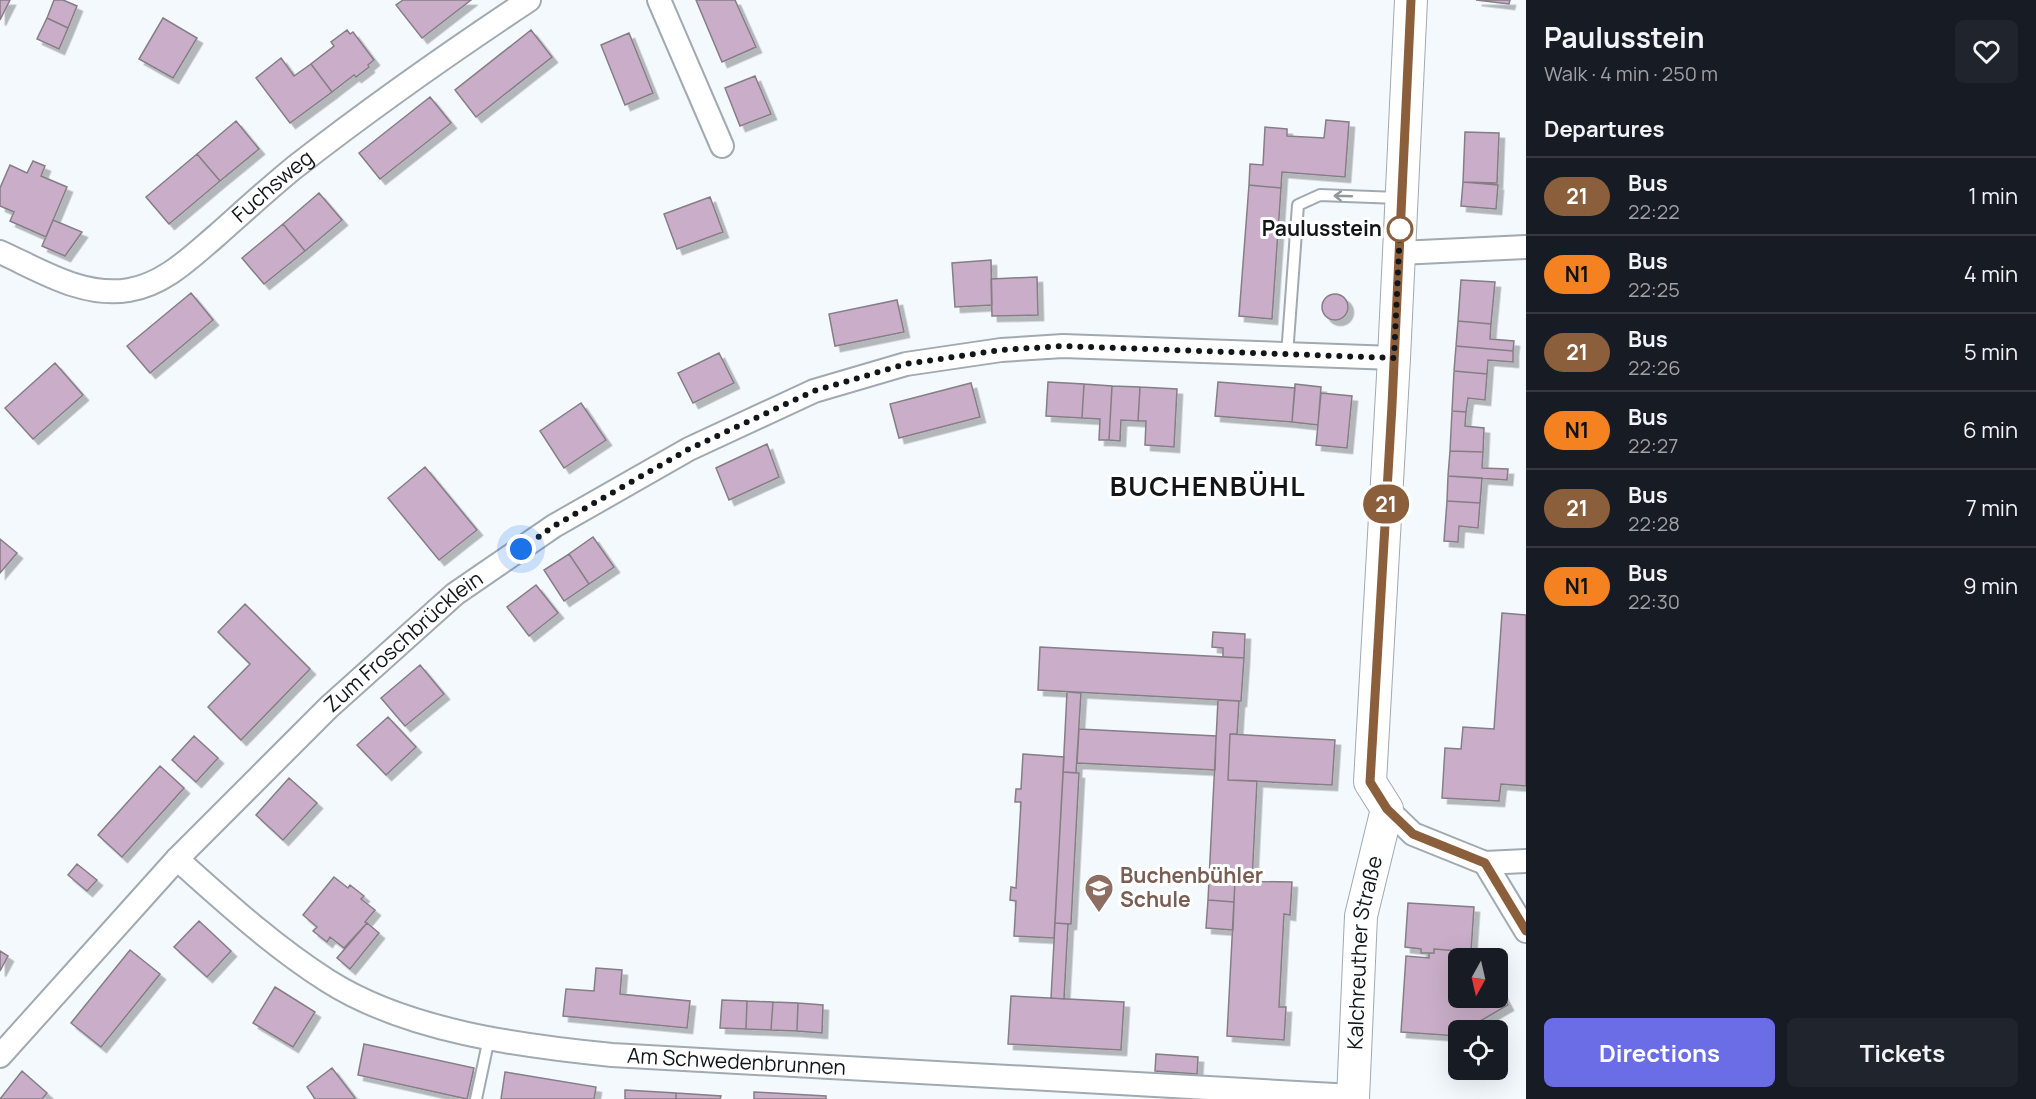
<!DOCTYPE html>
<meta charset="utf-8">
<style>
:root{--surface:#171b24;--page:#20242c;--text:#f1f3f6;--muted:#9ea1a6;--line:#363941;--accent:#6b6de7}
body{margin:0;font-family:Manrope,sans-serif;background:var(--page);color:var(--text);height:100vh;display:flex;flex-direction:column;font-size:22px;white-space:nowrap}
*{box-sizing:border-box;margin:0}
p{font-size:20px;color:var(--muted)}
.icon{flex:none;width:33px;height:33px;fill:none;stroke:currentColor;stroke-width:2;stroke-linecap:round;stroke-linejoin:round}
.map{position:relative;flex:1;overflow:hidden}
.side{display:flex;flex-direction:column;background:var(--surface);width:510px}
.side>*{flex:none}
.badge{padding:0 12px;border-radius:20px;font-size:21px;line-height:39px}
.needle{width:39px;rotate:188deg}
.buttons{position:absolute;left:1448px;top:948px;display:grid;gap:12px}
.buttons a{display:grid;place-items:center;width:60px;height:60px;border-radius:9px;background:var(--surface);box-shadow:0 6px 24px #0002;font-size:30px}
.you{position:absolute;width:30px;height:30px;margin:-15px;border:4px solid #fff;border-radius:50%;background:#1a73e8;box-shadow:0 0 0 9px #1a73e833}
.map>.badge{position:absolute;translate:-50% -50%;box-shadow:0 0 0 3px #fff}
h2{padding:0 18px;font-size:22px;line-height:54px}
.round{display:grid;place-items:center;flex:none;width:63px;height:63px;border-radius:9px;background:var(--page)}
.overview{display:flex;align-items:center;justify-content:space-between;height:102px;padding:0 18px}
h1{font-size:28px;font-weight:700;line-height:45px}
.button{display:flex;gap:12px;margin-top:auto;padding:12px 18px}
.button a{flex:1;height:69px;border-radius:9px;background:var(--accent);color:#fff;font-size:24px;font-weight:700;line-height:69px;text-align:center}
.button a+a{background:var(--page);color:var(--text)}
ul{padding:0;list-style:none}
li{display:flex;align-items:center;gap:18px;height:78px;padding:0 18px;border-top:2px solid var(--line)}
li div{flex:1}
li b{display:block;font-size:22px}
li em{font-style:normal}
li .badge{min-width:66px;font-weight:700;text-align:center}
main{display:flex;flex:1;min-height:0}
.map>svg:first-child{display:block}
.building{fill:#caaec9;stroke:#857e85;stroke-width:1.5;filter:url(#shadow)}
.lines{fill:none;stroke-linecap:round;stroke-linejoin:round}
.lane-casing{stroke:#a1a9b1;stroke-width:14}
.street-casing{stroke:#a1a9b1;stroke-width:26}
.secondary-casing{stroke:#a1a9b1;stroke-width:34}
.lane{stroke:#fff;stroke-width:10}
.street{stroke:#fff;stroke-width:22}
.secondary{stroke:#fff;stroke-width:32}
.oneway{stroke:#959698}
.line-casing{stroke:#fff;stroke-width:14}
.line{stroke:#8b5e3c;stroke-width:9}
.walk{stroke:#131619;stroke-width:6;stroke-dasharray:0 10.8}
.stop-dot{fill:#fff;stroke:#8b5e3c;stroke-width:3}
.labels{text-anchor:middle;stroke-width:6;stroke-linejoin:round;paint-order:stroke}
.street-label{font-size:21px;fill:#131619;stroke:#fff}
.stop-label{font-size:21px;font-weight:bold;fill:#131619;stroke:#fff;text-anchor:end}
.education-label{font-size:21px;font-weight:bold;fill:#785e54;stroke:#fff;text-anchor:start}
.district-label{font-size:27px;font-weight:bold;letter-spacing:1.5px;fill:#131619;stroke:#fff}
</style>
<main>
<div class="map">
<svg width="1526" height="1099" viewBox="0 0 1526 1099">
<defs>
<filter id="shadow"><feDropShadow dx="5.5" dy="5.5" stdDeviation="0" flood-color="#0004"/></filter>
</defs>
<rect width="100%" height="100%" fill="#f4f9fe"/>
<!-- building -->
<path class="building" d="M 0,0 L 10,0 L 0,20 Z
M 54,0 L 63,0 L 77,6 L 68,28 L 47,18 Z
M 403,0 L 471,0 L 422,38 L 396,5 Z
M 696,0 L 735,0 L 756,47 L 722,62 Z
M 1476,0 L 1510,0 L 1509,4 Z
M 47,18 L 68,28 L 59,49 L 37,39 Z
M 163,18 L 197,38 L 173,78 L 139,59 Z
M 347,30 L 350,34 L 353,32 L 374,60 L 368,65 L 369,67 L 356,77 L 354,75 L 332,92 L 311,64 L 334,46 L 331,42 Z
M 531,30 L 552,57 L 476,117 L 455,90 Z
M 629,33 L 653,93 L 625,105 L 601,45 Z
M 281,58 L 294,76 L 311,64 L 332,92 L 290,123 L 256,78 Z
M 755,76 L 771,114 L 740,126 L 725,88 Z
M 430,97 L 451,123 L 380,179 L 359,153 Z
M 1326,120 L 1349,122 L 1345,177 L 1282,172 L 1281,188 L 1249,185 L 1250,164 L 1263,165 L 1265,127 L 1287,129 L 1287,136 L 1324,138 Z
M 236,121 L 259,149 L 220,181 L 197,154 Z
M 1465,132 L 1499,133 L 1497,183 L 1463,182 Z
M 197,154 L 220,181 L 169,224 L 146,197 Z
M 33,161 L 45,166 L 41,176 L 67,187 L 46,237 L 10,221 L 14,212 L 0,206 L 0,188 L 10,165 L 27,173 Z
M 1463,182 L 1498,185 L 1496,209 L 1461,206 Z
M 1249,185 L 1281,188 L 1272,319 L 1239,316 Z
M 319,193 L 342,220 L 305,251 L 283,224 Z
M 710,197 L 723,232 L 677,249 L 664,214 Z
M 53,220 L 82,232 L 65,256 L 42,246 Z
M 283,224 L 305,251 L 264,284 L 242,258 Z
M 991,260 L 992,305 L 955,307 L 952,263 Z
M 1037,277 L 1038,315 L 992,316 L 991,279 Z
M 1461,280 L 1495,282 L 1491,324 L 1458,321 Z
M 191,293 L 213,320 L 150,373 L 127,346 Z
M1322 307a13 13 0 1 1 26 0a13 13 0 1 1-26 0Z
M 897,300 L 904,332 L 835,346 L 829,314 Z
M 1458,321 L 1491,324 L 1490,339 L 1514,341 L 1513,351 L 1456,346 Z
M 1456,346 L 1513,351 L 1513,362 L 1488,360 L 1487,374 L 1454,371 Z
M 719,353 L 734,383 L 693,403 L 678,373 Z
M 55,363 L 83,395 L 33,439 L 5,408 Z
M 1454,371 L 1487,374 L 1485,400 L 1468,398 L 1466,412 L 1452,411 Z
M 1048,382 L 1084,384 L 1082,418 L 1046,416 Z
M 1218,382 L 1295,388 L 1292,422 L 1215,416 Z
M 971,383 L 980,417 L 899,438 L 890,404 Z
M 1084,384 L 1112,386 L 1109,440 L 1099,440 L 1100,419 L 1082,418 Z
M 1295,384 L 1321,387 L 1318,425 L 1292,422 Z
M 1112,386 L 1140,387 L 1138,421 L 1121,420 L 1120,441 L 1109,440 Z
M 1140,387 L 1177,389 L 1174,447 L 1145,445 L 1146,421 L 1138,421 Z
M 1321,393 L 1352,396 L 1347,448 L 1316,445 Z
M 581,403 L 606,440 L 564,468 L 540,431 Z
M 1452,411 L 1466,412 L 1465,426 L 1484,428 L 1483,452 L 1450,451 Z
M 767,444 L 779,477 L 729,500 L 716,468 Z
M 1450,451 L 1483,452 L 1482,468 L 1508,469 L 1507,480 L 1448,476 Z
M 425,467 L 477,530 L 439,560 L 388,498 Z
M 1448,476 L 1482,478 L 1480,503 L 1447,501 Z
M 1447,501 L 1480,503 L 1478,528 L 1459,526 L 1458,542 L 1444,541 Z
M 593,537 L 614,567 L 589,584 L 569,554 Z
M 0,539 L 17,553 L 0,573 Z
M 569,554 L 589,584 L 564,601 L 544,570 Z
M 536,585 L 558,613 L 529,636 L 507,607 Z
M 245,604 L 310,669 L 241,740 L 208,707 L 250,664 L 218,632 Z
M 1502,613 L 1526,615 L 1526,786 L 1501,784 L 1499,801 L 1442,798 L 1445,748 L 1461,749 L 1463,727 L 1494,729 Z
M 1213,632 L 1245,634 L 1244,658 L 1223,657 L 1223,648 L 1212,647 Z
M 1040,647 L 1244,658 L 1241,701 L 1038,690 Z
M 420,665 L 444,694 L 405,726 L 381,698 Z
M 1067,692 L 1081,693 L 1076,773 L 1063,772 Z
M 1218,700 L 1239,701 L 1237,734 L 1230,734 L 1228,780 L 1257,781 L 1252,881 L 1235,881 L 1234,902 L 1208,900 Z
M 388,717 L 416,747 L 386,775 L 357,745 Z
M 1079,729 L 1216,736 L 1215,770 L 1077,763 Z
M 1230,734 L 1335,740 L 1332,785 L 1228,780 Z
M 194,736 L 218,758 L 196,782 L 172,760 Z
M 1023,754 L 1064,757 L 1054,938 L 1014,936 L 1016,901 L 1010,900 L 1011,887 L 1016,888 L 1021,802 L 1015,802 L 1016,789 L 1021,789 Z
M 160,766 L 184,788 L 122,857 L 98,835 Z
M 1063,772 L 1079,773 L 1071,924 L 1055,923 Z
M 289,778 L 317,803 L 283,840 L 256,815 Z
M 77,864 L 97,880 L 87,891 L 68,875 Z
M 334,877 L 348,888 L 350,885 L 364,896 L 361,899 L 375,910 L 365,922 L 367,923 L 344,948 L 330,937 L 327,942 L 313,931 L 317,927 L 303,915 Z
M 1235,881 L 1292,882 L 1290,915 L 1284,914 L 1279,1007 L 1286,1007 L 1284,1040 L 1227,1036 Z
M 1208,900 L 1234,902 L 1233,930 L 1206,928 Z
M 1408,903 L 1474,907 L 1471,952 L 1434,949 L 1434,953 L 1421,953 L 1421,949 L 1405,947 Z
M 199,921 L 231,951 L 207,977 L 174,947 Z
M 367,923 L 379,933 L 350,969 L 337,958 Z
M 1055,923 L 1068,924 L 1064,999 L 1051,998 Z
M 1434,949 L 1471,952 L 1480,953 L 1483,958 L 1458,958 L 1458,998 L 1497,998 L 1497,984 L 1508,1005 L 1468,1028 L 1468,1030 L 1458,1030 L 1458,1036 L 1401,1032 L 1406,956 L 1429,958 L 1429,953 L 1434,953 Z
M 130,950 L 160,974 L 101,1047 L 71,1023 Z
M 0,951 L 8,956 L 0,971 Z
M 596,968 L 622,970 L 620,994 L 690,1001 L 687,1028 L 563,1016 L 566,989 L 594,991 Z
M 275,987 L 315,1012 L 293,1047 L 253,1023 Z
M 1011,996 L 1124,1002 L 1121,1050 L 1008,1044 Z
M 722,1000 L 747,1001 L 746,1029 L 720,1028 Z
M 747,1001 L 773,1002 L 771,1030 L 746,1029 Z
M 773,1002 L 798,1003 L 797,1031 L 771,1030 Z
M 798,1003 L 823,1005 L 822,1033 L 797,1031 Z
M 364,1044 L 474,1068 L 467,1099 L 358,1075 Z
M 1156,1054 L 1198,1057 L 1197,1074 L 1155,1071 Z
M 332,1068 L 355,1098 L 353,1099 L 315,1099 L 307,1087 Z
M 22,1071 L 47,1093 L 42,1099 L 0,1099 Z
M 505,1072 L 596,1087 L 594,1099 L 501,1099 Z
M 625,1090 L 676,1093 L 676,1099 L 625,1099 Z
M 754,1092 L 826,1096 L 826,1099 L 754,1099 Z
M 676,1093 L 721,1096 L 720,1099 L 676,1099 Z"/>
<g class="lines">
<!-- lane casing -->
<g class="lane-casing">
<path id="lane" d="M 1287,355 L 1298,205 L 1320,195 L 1398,198
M 476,1099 L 489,1038"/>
</g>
<!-- street casing -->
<g class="street-casing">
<g id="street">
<path d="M 659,0 L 722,146"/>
<path id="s1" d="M 0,252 C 40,270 83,298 129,290 C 164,284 189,259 216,236 C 242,213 268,189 295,167 C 371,108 449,53 529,0"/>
<path d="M 1399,253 L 1526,247"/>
<path d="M 1387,809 L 1413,834 L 1485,863 L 1526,861"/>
<path id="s2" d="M 177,859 C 225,902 273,946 328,981 C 407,1031 520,1046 612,1055 L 1353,1096"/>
<path d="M 1485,863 L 1526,931"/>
<path id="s3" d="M 0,1056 L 177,859 L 329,707 L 455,594 L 554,526 L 689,449 L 814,391 L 906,364 L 1001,350 L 1063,346 L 1394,358"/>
</g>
</g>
<!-- secondary casing -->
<g class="secondary-casing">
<g id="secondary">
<path id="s4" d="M 1353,1099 L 1361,916 L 1387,809 L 1370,782 L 1394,358 L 1411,0"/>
</g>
</g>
<!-- lane -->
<use href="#lane" class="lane"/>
<!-- street -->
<use href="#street" class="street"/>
<!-- secondary -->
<use href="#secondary" class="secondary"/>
</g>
<!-- one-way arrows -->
<defs><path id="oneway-shaft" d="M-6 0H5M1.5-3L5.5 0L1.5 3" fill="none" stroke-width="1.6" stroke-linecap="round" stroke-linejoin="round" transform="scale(1.5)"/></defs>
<use class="oneway" href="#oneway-shaft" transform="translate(1343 196) rotate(-178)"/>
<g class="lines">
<!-- line casing -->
<g class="line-casing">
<path id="line" d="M 1411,0 L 1392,405 L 1370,782 L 1387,809 L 1413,834 L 1485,863 L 1526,931"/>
</g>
<!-- line -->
<use href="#line" class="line"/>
<!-- walk -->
<path class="walk" d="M 521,549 L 554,526 L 689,449 L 814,391 L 906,364 L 1001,350 L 1063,346 L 1394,358 L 1400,229"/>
</g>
<!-- icons -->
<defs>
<g id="school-pin" transform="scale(1.5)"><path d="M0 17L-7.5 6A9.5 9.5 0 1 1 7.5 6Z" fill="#8d6e63" stroke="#fff"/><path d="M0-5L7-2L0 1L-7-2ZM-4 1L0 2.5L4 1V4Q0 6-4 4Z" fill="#fff"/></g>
</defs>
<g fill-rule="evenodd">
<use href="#school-pin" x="1099" y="888"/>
</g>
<!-- markers -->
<circle class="stop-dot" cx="1400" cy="229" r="12"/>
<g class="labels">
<!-- street labels -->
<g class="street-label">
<text dy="7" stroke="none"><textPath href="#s1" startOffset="316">Fuchsweg</textPath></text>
<text dy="7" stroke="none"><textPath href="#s3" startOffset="579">Zum Froschbrücklein</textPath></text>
<text dy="7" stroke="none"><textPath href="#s4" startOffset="147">Kalchreuther Straße</textPath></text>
<text dy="7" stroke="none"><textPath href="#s2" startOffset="615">Am Schwedenbrunnen</textPath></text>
</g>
<!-- stop labels -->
<g class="stop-label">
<text x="1382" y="236">Paulusstein</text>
</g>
<!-- education labels -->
<g class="education-label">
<text x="1120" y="883">Buchenbühler<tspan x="1120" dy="24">Schule</tspan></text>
</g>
<!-- district labels -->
<g class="district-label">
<text x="1208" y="496">BUCHENBÜHL</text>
</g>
</g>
</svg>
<div class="buttons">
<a><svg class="needle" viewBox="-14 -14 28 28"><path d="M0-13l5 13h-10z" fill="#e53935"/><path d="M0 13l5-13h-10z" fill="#9ea1a6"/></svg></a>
<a><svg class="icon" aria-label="locate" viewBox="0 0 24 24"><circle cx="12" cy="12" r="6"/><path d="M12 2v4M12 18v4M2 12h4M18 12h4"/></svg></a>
</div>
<div class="you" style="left:521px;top:549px"></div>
<b class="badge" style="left:1386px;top:504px;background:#8b5e3c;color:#fff">21</b>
</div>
<section class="side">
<div class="overview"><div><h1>Paulusstein</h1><p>Walk · 4 min · 250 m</p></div><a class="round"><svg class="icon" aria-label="heart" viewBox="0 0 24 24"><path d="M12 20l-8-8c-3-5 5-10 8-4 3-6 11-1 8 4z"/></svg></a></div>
<h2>Departures</h2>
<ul>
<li><span class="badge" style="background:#8b5e3c;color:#fff">21</span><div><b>Bus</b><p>22:22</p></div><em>1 min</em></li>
<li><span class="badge" style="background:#f58220;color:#111">N1</span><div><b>Bus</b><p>22:25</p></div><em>4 min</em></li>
<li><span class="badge" style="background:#8b5e3c;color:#fff">21</span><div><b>Bus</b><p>22:26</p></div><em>5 min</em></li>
<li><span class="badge" style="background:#f58220;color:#111">N1</span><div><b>Bus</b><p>22:27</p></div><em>6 min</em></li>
<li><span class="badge" style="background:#8b5e3c;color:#fff">21</span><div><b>Bus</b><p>22:28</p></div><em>7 min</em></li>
<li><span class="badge" style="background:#f58220;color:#111">N1</span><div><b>Bus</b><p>22:30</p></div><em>9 min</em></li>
</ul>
<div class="button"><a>Directions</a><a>Tickets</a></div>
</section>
</main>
